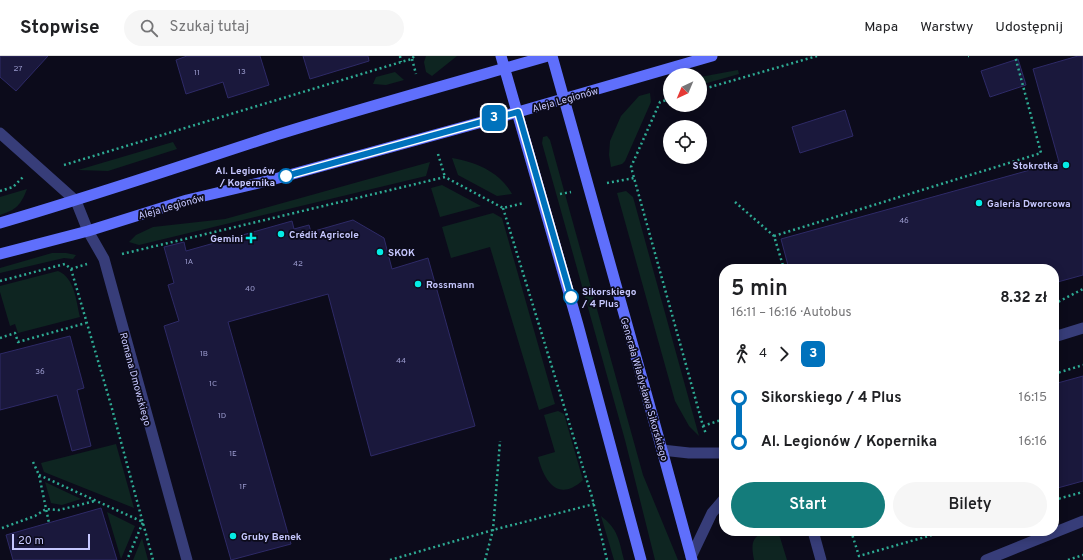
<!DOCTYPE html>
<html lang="pl">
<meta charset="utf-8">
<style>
:root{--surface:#fff;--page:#f6f6f6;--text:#202124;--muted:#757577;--line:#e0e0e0;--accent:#147c7b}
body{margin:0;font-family:Overpass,sans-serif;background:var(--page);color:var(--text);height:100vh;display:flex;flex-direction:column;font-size:15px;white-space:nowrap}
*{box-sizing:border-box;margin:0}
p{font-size:13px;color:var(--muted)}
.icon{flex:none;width:22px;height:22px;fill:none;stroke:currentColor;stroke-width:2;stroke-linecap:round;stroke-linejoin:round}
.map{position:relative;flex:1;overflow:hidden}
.details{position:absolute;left:719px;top:208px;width:340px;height:272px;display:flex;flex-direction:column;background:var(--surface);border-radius:16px;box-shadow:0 2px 10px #0003}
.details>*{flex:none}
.badge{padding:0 8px;border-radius:6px;font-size:14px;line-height:26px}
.needle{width:26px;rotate:224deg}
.fabs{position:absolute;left:663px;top:12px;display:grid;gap:8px}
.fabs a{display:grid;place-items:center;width:44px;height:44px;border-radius:50%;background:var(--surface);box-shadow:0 2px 10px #0003;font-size:20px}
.scale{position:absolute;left:12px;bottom:10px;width:78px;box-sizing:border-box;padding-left:4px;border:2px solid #c6c7fe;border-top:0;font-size:11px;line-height:14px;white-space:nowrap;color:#c6c7fe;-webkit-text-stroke:3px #0c0b1b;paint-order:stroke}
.map>.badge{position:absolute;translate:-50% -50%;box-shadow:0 0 0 2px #fff}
.legs{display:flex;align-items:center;gap:6px;height:44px;padding:0 12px;font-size:13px}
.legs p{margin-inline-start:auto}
.headline{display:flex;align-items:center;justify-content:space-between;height:68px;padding:0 12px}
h1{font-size:22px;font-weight:600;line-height:30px}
.cta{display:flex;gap:8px;margin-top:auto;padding:8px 12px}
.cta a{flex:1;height:46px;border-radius:24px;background:var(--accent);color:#fff;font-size:16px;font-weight:600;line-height:46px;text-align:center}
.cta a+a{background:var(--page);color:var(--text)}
ul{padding:0 12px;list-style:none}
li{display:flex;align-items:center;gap:14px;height:44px;font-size:15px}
li i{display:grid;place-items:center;width:6px;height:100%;margin:0 5px;background:currentColor}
li i::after{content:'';width:10px;height:10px;margin:-5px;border:3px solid;border-radius:50%;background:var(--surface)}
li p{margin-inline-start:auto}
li:first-child i{background:linear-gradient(#0000 50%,currentColor 0)}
li:last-child i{background:linear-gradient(currentColor 50%,#0000 0)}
header{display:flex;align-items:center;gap:24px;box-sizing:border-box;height:56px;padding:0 20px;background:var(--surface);border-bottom:1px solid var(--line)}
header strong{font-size:19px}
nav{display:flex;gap:22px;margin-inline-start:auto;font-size:14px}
.search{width:280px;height:36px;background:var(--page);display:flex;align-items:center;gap:10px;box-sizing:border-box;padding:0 14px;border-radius:22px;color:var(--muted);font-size:15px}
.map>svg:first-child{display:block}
.green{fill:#0e2521}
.building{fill:#1a183c;stroke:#2e2a67}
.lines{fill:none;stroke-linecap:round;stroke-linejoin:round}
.path{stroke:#2eaa93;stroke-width:2.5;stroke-dasharray:2 3;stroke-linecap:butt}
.service{stroke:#373d79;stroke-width:11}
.minor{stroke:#373d79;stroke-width:11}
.secondary{stroke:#5f6ffc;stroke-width:11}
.line-1-casing{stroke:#fff;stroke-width:9}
.line-1{stroke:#0072bc;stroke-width:6}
.poi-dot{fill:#05ece5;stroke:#0c0b1b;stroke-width:1.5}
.stop-1-dot{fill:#fff;stroke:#0072bc;stroke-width:2}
.labels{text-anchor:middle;stroke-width:3.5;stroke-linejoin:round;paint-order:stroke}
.number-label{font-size:8px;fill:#9b9bce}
.street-label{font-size:10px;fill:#c6c7fe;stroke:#0c0b1b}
.poi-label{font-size:10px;font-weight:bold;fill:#c6c7fe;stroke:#0c0b1b;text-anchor:start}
.stop-label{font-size:10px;font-weight:bold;fill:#c6c7fe;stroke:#0c0b1b;text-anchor:end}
</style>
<header>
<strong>Stopwise</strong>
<div class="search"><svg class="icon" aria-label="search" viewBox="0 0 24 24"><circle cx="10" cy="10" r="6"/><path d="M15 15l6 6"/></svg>Szukaj tutaj</div>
<nav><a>Mapa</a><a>Warstwy</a><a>Udostępnij</a></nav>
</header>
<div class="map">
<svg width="1083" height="504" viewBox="0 0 1083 504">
<rect width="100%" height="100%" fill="#0c0b1b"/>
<!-- green -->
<path class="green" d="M 426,0 L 457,0 L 432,20 L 426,16 L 424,6 Z
M 738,14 L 739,18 L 700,29 L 700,21 Z
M 395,16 L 404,24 L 386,29 L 373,28 L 376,21 Z
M 650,37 L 651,46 L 625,105 L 622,108 L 611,111 L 609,99 L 610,85 L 621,60 L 639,40 Z
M 547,80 L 550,84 L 643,419 L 678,504 L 655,504 L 625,384 L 542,87 L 543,81 Z
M 173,86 L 177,93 L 108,115 L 78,114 Z
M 452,102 C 476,106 500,116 512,138 L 497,140 L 458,119 Z
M 430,106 L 426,120 L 139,189 L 129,186 L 136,179 L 153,171 L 225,163 Z
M 442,129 L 481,150 L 440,161 L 431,132 Z
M 27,133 C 21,149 16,154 0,159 L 0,141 Z
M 626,135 L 633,141 L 699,380 L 689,370 L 675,345 L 617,137 Z
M 493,157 L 502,162 L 555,348 L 539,354 L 490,191 L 451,202 L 442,171 Z
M 52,197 L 66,197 L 76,199 L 73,203 L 64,202 L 0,217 L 0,212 Z
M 58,215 C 75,222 76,245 80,261 L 18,277 L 15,268 L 10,270 L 0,236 L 0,230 Z
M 558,355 L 564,358 L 583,424 C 558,447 544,425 538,401 L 555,396 L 544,359 Z
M 116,388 L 134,452 L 44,416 L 41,407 Z
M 45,426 L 81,443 L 62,449 L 51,447 Z
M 107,456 L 135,470 L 121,503 Z
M 601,460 C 618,473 619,484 624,504 L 614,504 Z
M 768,475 L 778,475 L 787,504 L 754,504 C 751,488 751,480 768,475 Z
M 142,482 L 148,504 L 133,504 Z"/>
<!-- building -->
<path class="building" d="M 0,0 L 48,0 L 16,35 L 0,21 Z
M 187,0 L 260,0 L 269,29 L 228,42 L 223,26 L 186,38 L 176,4 Z
M 303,0 L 368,0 L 369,5 L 310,23 Z
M 1078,0 L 1083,0 L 1083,219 L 1054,227 L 1054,213 L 789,213 L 781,183 L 1059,106 L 1033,13 Z
M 1018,3 L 1026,29 L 990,41 L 981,15 Z
M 845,54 L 853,80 L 800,97 L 792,71 Z
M 353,164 L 384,182 L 392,213 L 428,202 L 475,370 L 371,400 L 328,238 L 228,266 L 291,488 L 231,504 L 164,270 L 179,265 L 168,229 L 174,227 L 164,191 L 184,186 L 186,195 L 292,165 L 294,173 L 309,169 L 311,176 Z
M 70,280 L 84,332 L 77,334 L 91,390 L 72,395 L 57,339 L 0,354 L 0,298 Z
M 1083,320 L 1083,425 L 1054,433 L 1054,328 Z
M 101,452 L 117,504 L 13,504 L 6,479 Z"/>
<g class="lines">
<!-- path -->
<path class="path" d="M 400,0 L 401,6
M 968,0 L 969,0
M 412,3 L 416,18
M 664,33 L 668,44
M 700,34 L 817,0
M 670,43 L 660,46 L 631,111 L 703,370 L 706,378
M 438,98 L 445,121
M 64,109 L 401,6 L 412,3 L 414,0
M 607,127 L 634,122
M 0,135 L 13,131 L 23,121
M 560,138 L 571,136
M 735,146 L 774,180 L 784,213
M 503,152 L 592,441 L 607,504
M 774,180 L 1041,97 L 1015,0
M 122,198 L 445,121 L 503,152 L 524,147
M 71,213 L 87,208
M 0,225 L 65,208 L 71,213 L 111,349 L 153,504
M 1054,248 L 1083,233
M 0,282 L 15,277 L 18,286 L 86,267
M 1054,318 L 1083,309
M 703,370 L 724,363
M 33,406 L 39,419 L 49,467
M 39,419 L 143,466 L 127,504
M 1054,444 L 1083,436
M 2,472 L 35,460 L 46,453 L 59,454 L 95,445
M 851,475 L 859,500 L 946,475
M 390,504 L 493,474 L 594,448
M 485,504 L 493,474 L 500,385
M 1068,504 L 1083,499"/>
<!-- service -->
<path class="service" d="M 1054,281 L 1083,272
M 662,394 L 689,397 L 724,397
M 813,475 L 821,504
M 691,501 L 712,457 L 724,443
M 986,504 L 1083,465"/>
<!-- minor -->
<path class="minor" d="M 0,77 L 76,145 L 88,175 L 104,203 L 187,504"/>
<!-- secondary -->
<path class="secondary" d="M 501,0 L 578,269 L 641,504
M 552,0 L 662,394 L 692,504
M 0,167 C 93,140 184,109 276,79 C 366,51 457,26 548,0
M 0,198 L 88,175 L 187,144 L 271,124 L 518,56 L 712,0"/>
</g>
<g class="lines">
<!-- line-1 casing -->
<g class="line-1-casing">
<path id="line-1" d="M 286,120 L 518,56 L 571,241"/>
</g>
<!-- line-1 -->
<use href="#line-1" class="line-1"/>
</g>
<!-- markers -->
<g class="poi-dot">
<circle cx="1066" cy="109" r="4"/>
<circle cx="979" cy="147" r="4"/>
<circle cx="281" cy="178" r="4"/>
<path d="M249 176h4v4h4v4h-4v4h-4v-4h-4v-4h4z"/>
<circle cx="380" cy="196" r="4"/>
<circle cx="418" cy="228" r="4"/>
<circle cx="233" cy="480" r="4"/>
</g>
<g class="stop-1-dot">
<circle cx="286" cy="120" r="7"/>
<circle cx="571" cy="241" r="7"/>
</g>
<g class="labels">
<!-- number labels -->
<g class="number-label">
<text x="18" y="15">27</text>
<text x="242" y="18">13</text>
<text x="197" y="19">11</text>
<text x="904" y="167">46</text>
<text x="189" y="208">1A</text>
<text x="298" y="210">42</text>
<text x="250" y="235">40</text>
<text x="204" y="300">1B</text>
<text x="401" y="307">44</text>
<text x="40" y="318">36</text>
<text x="213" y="330">1C</text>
<text x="222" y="362">1D</text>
<text x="233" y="400">1E</text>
<text x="243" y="433">1F</text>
</g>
<!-- street labels -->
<g class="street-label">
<text transform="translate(565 43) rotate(-16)" y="4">Aleja Legionów</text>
<text transform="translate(171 150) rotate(-16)" y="4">Aleja Legionów</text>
<text transform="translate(136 323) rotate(75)" y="4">Romana Dmowskiego</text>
<text transform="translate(645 333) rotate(74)" y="4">Generała Władysława Sikorskiego</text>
</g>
<!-- poi labels -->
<g class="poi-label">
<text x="1058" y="113" text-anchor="end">Stokrotka</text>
<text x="987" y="151">Galeria Dworcowa</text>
<text x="289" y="182">Crédit Agricole</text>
<text x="243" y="186" text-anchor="end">Gemini</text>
<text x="388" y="200">SKOK</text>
<text x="426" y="232">Rossmann</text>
<text x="241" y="484">Gruby Benek</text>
</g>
<!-- stop labels -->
<g class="stop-label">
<text x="275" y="118">Al. Legionów<tspan x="275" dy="12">/ Kopernika</tspan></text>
<text x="582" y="239" text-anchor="start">Sikorskiego<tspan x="582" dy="12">/ 4 Plus</tspan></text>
</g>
</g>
</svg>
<div class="fabs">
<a><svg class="needle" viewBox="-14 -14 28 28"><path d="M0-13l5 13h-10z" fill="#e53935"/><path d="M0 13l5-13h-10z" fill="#757577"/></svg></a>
<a><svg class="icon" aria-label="locate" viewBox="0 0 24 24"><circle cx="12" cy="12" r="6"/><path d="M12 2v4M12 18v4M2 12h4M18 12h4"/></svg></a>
</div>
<div class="scale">20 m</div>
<b class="badge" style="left:494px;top:62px;background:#0072bc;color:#fff">3</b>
<section class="details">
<div class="headline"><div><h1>5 min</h1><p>16:11 – 16:16 · Autobus</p></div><b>8.32 zł</b></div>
<div class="legs"><svg class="icon" aria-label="walk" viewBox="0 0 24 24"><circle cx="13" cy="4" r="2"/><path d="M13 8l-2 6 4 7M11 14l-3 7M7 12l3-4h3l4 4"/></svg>4<svg class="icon" aria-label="forward" viewBox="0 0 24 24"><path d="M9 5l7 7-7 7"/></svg><b class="badge" style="background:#0072bc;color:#fff">3</b></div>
<ul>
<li><i style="color:#0072bc"></i><b>Sikorskiego / 4 Plus</b><p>16:15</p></li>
<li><i style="color:#0072bc"></i><b>Al. Legionów / Kopernika</b><p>16:16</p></li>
</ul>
<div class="cta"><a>Start</a><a>Bilety</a></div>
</section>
</div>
